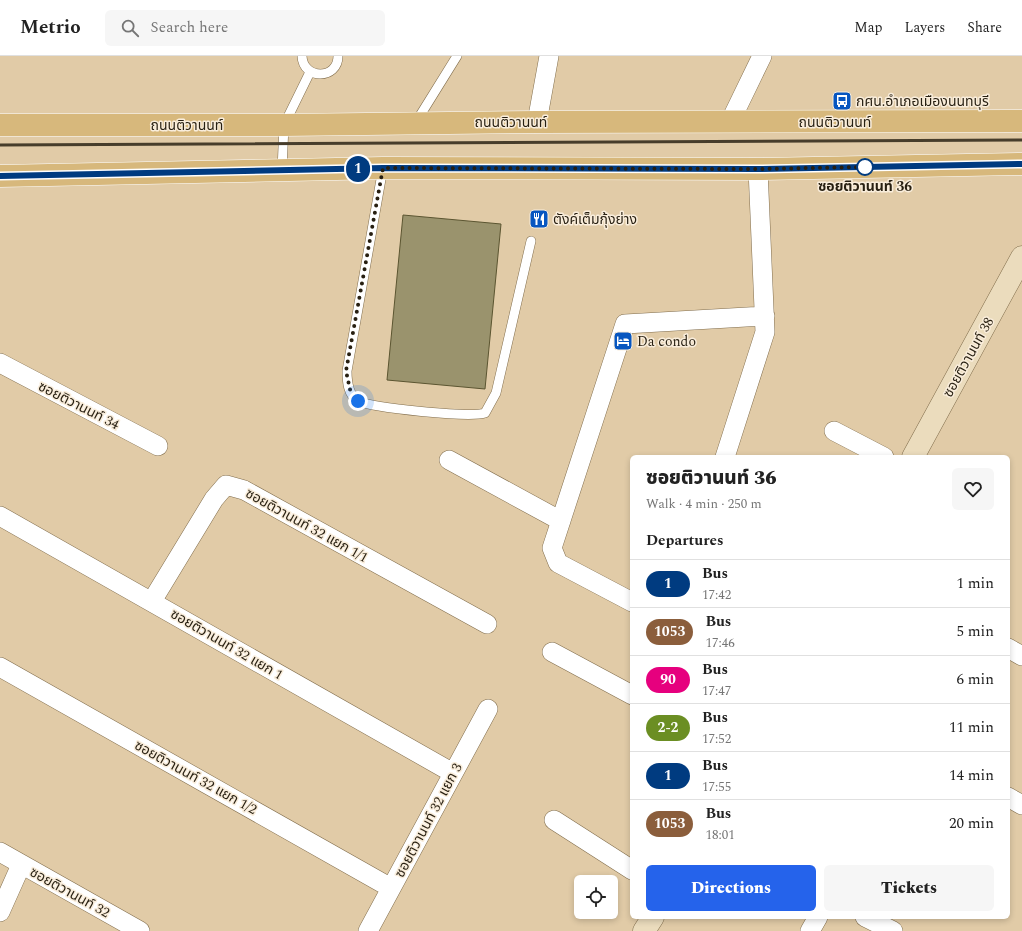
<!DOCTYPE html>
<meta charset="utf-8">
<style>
:root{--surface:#fff;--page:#f6f6f6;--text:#222;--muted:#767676;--line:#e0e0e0;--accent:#2563eb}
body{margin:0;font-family:Spectral,"Noto Sans Thai",serif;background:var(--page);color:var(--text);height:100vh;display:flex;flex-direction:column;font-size:15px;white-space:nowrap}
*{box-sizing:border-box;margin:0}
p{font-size:13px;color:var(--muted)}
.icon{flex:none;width:22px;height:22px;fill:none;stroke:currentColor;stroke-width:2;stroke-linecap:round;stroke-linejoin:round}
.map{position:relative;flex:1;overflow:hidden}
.side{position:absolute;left:630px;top:399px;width:380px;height:464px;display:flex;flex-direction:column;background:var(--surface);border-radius:6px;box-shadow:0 2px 6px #0003}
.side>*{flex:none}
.badge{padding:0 8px;border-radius:13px;font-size:14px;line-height:26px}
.buttons{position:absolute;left:574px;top:819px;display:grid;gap:8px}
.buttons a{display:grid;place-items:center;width:44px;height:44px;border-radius:6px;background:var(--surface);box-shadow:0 2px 6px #0003;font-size:20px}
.you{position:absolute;width:20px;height:20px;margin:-10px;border:3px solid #fff;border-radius:50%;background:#1a73e8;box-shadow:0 0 0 6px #1a73e833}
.map>.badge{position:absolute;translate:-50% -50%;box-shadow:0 0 0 2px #fff}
h2{padding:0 16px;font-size:15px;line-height:36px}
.round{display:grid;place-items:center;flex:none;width:42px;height:42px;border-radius:6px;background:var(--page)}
.overview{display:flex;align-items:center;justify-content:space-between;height:68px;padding:0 16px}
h1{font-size:19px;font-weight:800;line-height:30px}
.primary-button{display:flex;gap:8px;margin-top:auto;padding:8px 16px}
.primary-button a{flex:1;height:46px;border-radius:6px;background:var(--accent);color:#fff;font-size:16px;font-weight:800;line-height:46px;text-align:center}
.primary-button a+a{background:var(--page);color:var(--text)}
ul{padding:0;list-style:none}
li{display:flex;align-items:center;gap:12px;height:48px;padding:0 16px;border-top:1px solid var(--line)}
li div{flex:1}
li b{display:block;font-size:15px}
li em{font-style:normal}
li .badge{min-width:44px;font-weight:700;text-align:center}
header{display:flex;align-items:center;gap:24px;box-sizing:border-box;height:56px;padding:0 20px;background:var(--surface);border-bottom:1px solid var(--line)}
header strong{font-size:19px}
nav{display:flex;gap:22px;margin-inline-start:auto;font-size:14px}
.search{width:280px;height:36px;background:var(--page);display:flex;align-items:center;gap:10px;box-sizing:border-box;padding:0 14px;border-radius:6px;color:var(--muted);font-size:15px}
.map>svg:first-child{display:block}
.building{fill:#9a936d;stroke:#5b5531}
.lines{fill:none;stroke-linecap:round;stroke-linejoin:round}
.lane-casing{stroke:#816d4c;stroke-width:10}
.street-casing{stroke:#816d4c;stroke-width:20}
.secondary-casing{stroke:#816d4c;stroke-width:23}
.primary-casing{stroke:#fff;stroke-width:23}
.lane{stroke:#fff;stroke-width:9}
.street{stroke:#fff;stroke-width:19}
.secondary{stroke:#ebdcbd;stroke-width:22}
.primary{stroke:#d7b87c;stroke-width:22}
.rail{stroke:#473d2b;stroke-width:3}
.line-casing{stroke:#fff;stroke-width:9}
.line{stroke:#003b80;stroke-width:6}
.walk{stroke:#271f11;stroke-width:4;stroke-dasharray:0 7.2}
.stop-dot{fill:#fff;stroke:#003b80;stroke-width:2}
.labels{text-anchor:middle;stroke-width:3;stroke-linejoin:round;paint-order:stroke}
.poi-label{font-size:14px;fill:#271f11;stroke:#f9eddb;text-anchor:start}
.street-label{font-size:14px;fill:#271f11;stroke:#f9eddb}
.stop-label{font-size:14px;font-weight:bold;fill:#271f11;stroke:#f9eddb}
</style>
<header>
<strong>Metrio</strong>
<div class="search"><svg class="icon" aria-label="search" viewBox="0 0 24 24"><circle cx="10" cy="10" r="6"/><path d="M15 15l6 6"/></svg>Search here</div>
<nav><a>Map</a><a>Layers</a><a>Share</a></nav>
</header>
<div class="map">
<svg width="1022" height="875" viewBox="0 0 1022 875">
<rect width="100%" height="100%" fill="#e1cba7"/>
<!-- building -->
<path class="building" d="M 403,159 L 501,168 L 485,333 L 387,324 Z"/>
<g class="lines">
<!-- lane casing -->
<g class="lane-casing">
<path id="lane" d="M 302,0 C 303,24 338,24 338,0
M 416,66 L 457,0
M 383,112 L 347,315 C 347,326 348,339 358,345 C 373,352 470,362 485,357 L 496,337 L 531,185
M 282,114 L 284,69 L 310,16"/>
</g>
<!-- street casing -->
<g class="street-casing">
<path id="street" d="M 537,66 L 549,0
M 730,66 L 762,0
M 0,307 L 158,390
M 834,375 L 884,401
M 725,401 L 765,276 L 758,113
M 449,404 L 561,465
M 0,460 L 453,717
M 152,545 L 214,443 L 226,429 L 244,434 L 487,568
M 632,546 L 558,507 L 552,492 L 625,268 L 765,260
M 1008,592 L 1022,600
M 552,596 L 632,639
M 0,611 L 391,832
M 1008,741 L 1022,749
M 554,764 L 632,814
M 0,796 L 140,875
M 0,856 L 21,809
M 865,861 L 893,875
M 368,875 L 488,653
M 810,875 L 818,861"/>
</g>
<!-- secondary casing -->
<g class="secondary-casing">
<path id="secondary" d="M 913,401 L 1022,201
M 644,875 L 653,861"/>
</g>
<!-- primary casing -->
<g class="primary-casing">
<path id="primary" d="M 0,69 L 284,69 L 537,66 L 1022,65
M 0,120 L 383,112 L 758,113 L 1022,108"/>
</g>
<!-- lane -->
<use href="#lane" class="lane"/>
<!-- street -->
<use href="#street" class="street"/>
<!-- secondary -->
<use href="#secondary" class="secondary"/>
<!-- primary -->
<use href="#primary" class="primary"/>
<!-- rail -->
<path class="rail" d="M 0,89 L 1022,84"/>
</g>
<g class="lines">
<!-- line casing -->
<g class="line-casing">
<path id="line" d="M 0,120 L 383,112 L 758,113 L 1022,108"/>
</g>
<!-- line -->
<use href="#line" class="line"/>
<!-- walk -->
<path class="walk" d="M 358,345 L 351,338 L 346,315 L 383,112 L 758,113 L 865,111"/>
</g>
<!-- icons -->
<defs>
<g id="bus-square" transform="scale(1)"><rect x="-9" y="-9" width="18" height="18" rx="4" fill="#0756c0" stroke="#f9eddb"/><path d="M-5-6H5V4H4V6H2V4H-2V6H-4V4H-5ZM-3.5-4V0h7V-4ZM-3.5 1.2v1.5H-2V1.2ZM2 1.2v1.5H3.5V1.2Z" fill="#fff"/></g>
<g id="restaurant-square" transform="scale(1)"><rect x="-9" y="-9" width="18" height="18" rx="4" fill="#0756c0" stroke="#f9eddb"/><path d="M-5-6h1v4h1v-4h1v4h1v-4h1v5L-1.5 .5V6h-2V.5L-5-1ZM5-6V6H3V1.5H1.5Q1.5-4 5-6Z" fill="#fff"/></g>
<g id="hotel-square" transform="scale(1)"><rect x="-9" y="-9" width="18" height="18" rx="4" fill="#0756c0" stroke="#f9eddb"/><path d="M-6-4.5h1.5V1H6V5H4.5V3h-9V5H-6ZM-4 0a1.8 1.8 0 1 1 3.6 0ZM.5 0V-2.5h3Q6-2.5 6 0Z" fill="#fff"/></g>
</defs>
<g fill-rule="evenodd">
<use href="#bus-square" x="842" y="45"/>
<use href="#restaurant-square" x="539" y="163"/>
<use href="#hotel-square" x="623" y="285"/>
</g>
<!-- markers -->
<circle class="stop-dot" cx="865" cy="111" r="8"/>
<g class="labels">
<!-- poi labels -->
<g class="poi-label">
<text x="856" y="50">กศน.อำเภอเมืองนนทบุรี</text>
<text x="553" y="168">ตังค์เต็มกุ้งย่าง</text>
<text x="637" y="290">Da condo</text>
</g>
<!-- street labels -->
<g class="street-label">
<text x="511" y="71">ถนนติวานนท์</text>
<text x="835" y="71">ถนนติวานนท์</text>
<text x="187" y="74">ถนนติวานนท์</text>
<text transform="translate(968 301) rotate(-61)" y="5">ซอยติวานนท์ 38</text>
<text transform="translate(79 349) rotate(27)" y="5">ซอยติวานนท์ 34</text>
<text transform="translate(307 469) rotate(29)" y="5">ซอยติวานนท์ 32 แยก 1/1</text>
<text transform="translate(227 588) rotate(30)" y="5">ซอยติวานนท์ 32 แยก 1</text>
<text transform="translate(196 721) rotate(29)" y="5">ซอยติวานนท์ 32 แยก 1/2</text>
<text transform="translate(428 764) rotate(-62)" y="5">ซอยติวานนท์ 32 แยก 3</text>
<text transform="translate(70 836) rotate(29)" y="5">ซอยติวานนท์ 32</text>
</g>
<!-- stop labels -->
<g class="stop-label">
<text x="865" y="135">ซอยติวานนท์ 36</text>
</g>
</g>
</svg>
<div class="buttons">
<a><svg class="icon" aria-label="locate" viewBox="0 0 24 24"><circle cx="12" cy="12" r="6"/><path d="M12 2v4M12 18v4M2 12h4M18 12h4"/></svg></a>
</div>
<div class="you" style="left:358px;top:345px"></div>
<b class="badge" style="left:358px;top:113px;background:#003b80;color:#fff">1</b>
<section class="side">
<div class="overview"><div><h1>ซอยติวานนท์ 36</h1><p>Walk · 4 min · 250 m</p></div><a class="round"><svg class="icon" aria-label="heart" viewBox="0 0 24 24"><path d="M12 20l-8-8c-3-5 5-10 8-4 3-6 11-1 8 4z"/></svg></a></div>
<h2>Departures</h2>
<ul>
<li><span class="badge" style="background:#003b80;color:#fff">1</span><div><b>Bus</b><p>17:42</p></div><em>1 min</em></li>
<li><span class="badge" style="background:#8b5e3c;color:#fff">1053</span><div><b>Bus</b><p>17:46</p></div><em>5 min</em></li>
<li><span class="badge" style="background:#e6007e;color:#fff">90</span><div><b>Bus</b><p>17:47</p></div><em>6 min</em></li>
<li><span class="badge" style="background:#6b8e23;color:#fff">2-2</span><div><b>Bus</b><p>17:52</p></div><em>11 min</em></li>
<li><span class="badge" style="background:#003b80;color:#fff">1</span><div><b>Bus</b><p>17:55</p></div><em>14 min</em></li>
<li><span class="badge" style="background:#8b5e3c;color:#fff">1053</span><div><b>Bus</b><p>18:01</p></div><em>20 min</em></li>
</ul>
<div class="primary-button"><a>Directions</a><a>Tickets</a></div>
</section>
</div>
